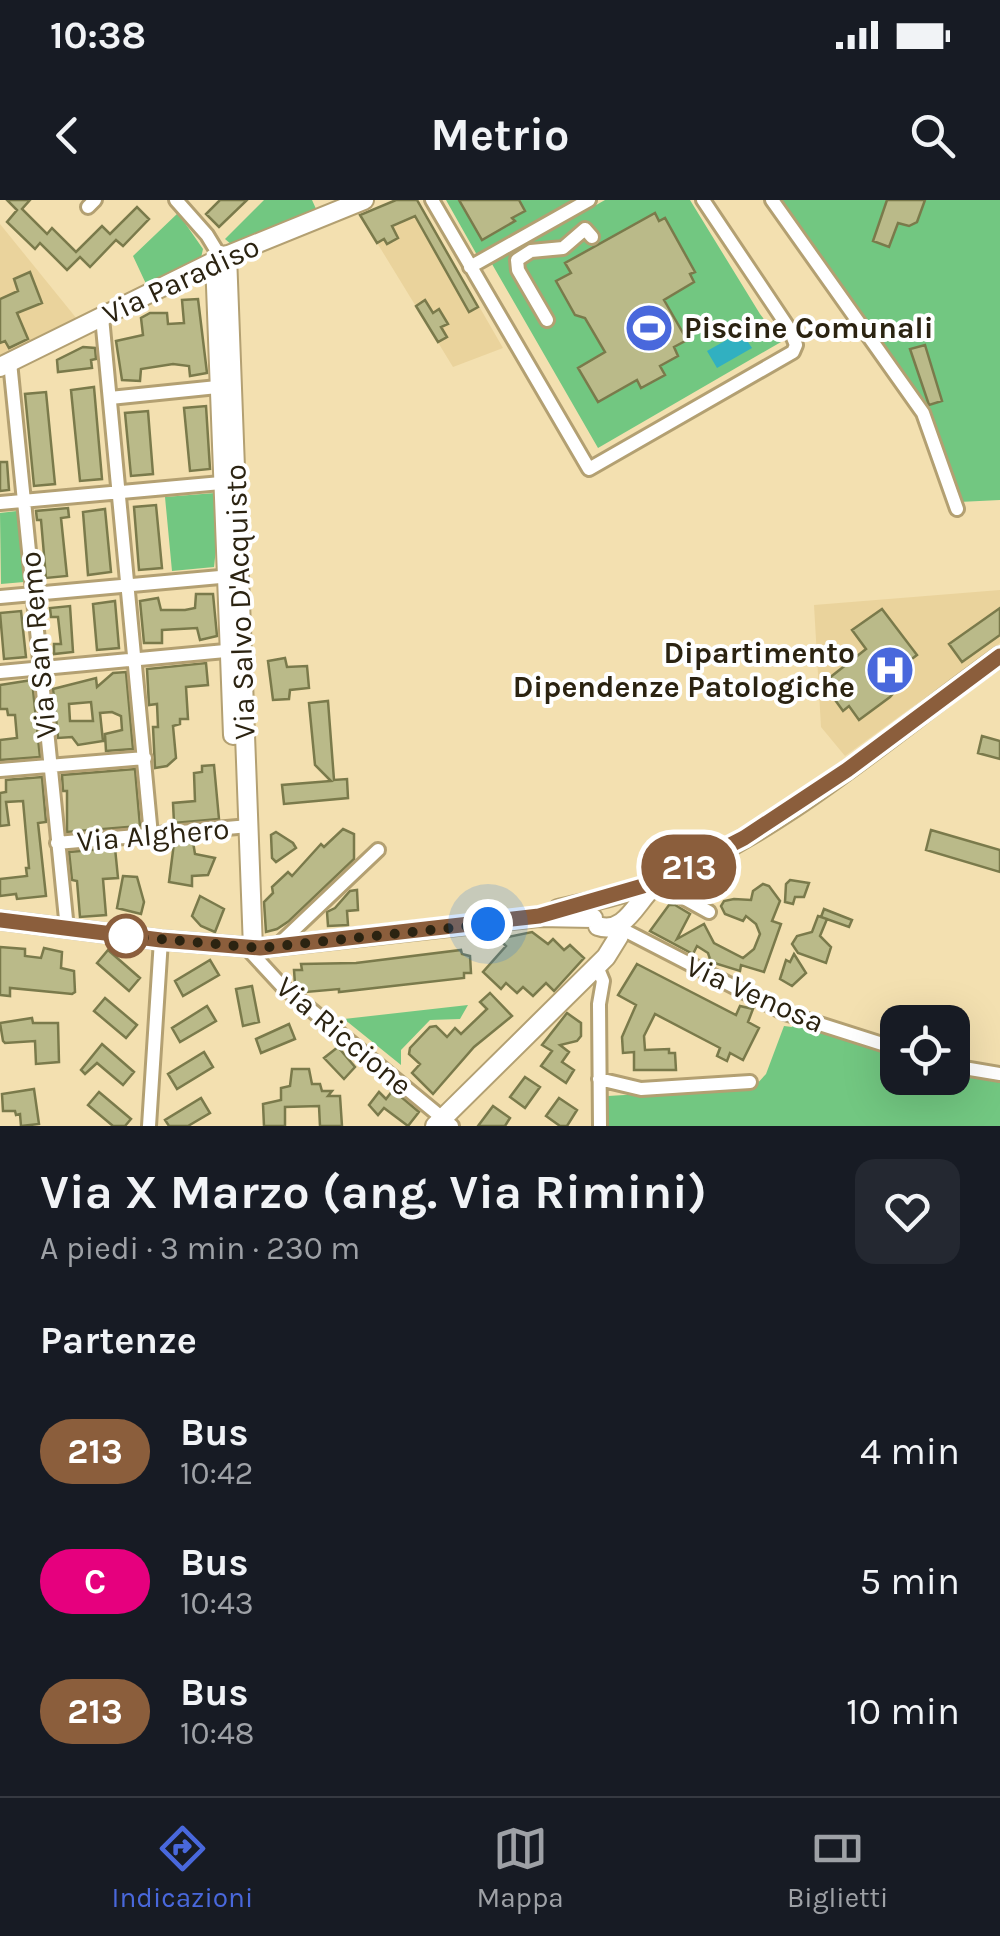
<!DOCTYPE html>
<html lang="it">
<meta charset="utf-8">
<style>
:root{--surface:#171b24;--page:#242831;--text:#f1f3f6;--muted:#9ea1a6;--line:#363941;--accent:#4968dc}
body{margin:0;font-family:Karla,sans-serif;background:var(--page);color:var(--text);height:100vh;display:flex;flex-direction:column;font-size:38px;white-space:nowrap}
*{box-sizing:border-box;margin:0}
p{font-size:32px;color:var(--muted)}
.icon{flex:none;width:55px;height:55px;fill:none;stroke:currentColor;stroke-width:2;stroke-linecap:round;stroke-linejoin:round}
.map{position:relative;height:926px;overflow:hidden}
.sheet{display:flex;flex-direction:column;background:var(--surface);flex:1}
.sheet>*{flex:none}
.badge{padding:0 20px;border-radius:32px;font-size:35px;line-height:65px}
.fabs{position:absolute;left:880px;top:805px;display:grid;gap:20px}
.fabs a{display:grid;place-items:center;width:90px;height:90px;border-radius:20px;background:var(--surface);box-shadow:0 10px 40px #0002;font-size:50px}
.you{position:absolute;width:50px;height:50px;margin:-25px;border:8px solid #fff;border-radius:50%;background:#1a73e8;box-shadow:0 0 0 15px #1a73e833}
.map>.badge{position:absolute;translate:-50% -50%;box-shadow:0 0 0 5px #fff}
h2{padding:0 40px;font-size:38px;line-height:90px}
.round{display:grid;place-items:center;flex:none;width:105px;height:105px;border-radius:20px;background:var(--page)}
.summary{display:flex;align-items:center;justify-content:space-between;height:170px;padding:0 40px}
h1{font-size:48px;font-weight:700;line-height:75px}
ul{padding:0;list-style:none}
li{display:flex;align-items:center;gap:30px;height:130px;padding:0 40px}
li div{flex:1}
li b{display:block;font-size:38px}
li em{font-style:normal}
li .badge{min-width:110px;font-weight:700;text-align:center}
.status{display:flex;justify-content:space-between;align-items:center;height:70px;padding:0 50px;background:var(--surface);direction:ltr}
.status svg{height:28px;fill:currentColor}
header{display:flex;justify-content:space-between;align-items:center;height:130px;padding:0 40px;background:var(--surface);font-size:45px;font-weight:700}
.tab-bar{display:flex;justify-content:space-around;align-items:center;height:140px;border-top:2px solid var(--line);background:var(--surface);font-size:28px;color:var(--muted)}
.tab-bar a{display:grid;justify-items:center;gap:5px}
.tab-bar .selected{color:var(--accent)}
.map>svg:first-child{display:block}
.built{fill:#ead39c}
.green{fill:#72c781}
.water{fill:#31b0c1}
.building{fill:#baba89;stroke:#7a7a4b;stroke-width:2.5;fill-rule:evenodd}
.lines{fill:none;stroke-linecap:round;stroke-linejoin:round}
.street-casing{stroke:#b3a072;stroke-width:18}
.secondary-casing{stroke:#b3a072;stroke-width:22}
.street{stroke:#fff;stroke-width:12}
.secondary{stroke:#fff;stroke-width:18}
.line-casing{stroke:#fff;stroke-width:22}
.line{stroke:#8b5e3c;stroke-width:15}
.walk{stroke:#2b2311;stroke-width:10;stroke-dasharray:0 18}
.stop-dot{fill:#fff;stroke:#8b5e3c;stroke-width:5}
.labels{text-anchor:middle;stroke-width:8;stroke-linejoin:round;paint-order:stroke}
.street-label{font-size:30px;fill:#2b2311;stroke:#fff}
.poi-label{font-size:30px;font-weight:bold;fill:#2b2311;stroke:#fff;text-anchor:start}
</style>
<div class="status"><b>10:38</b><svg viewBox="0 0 49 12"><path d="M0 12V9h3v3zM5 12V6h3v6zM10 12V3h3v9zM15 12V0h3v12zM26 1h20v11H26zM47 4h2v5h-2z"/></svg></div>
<header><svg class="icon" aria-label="back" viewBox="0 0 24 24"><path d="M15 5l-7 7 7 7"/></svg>Metrio<svg class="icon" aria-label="search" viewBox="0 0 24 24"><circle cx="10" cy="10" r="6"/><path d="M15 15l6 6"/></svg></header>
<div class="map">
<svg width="1000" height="926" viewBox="0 0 1000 926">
<rect width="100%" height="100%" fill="#f3e0b0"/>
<!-- built -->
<path class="built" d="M 396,0 L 418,0 L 503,148 L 453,167 L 360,15 Z
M 0,24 L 77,119 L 0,156 Z
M 1000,390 L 1000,443 L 845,556 L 821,527 L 814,405 Z"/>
<!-- green -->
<path class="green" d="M 264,0 L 312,0 L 317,11 L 232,45 L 225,39 Z
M 446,0 L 575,0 L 477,55 Z
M 605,0 L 690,0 L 760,114 L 781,142 L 598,248 L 492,64 Z
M 776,0 L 1000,0 L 1000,300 L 959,302 L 929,212 Z
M 178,13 L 203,49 L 201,58 L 147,86 L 133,56 Z
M 215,293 L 218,330 L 214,367 L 172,371 L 165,297 Z
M 17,311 L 24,382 L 1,384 L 0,313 Z
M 468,805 L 460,819 L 430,820 L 401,850 L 401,865 L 344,819 Z
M 797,817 L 897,849 L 898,878 L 952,878 L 953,863 L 1000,876 L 1000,926 L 603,926 L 602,911 L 608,896 L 754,887 L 766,874 L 784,826 L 792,827 Z"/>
<!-- water -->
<path class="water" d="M 742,121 L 750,124 L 752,131 L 748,142 L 752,148 L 717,168 L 707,151 L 730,138 L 735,125 Z"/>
<!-- building -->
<path class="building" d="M 7,0 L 30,0 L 22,9 L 47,34 L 52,28 L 76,52 L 102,26 L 110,34 L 137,7 L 149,19 L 123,46 L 116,40 L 90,67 L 80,57 L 67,70 L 40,43 L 35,49 L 7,22 L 17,10 Z
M 220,0 L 247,0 L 219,27 L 206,14 Z
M 396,0 L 417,0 L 478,107 L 469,112 L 415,16 L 392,26 L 398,38 L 387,44 L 384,39 L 377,43 L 360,15 Z
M 459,0 L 519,0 L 525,11 L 512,18 L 515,21 L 482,40 Z
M 887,0 L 925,0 L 917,22 L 909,26 L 898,23 L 889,47 L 873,41 Z
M 655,13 L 659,21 L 665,18 L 695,72 L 690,74 L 694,82 L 664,100 L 687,140 L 674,147 L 678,156 L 660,166 L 665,175 L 641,188 L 637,180 L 598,202 L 578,168 L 605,152 L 585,118 L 575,115 L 556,81 L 571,73 L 565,63 Z
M 30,72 L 42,103 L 17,113 L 28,139 L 9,148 L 5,141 L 0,143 L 0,99 L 18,91 L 14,79 Z
M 198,99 L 207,173 L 190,176 L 189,166 L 173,164 L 141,169 L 140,181 L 122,180 L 116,141 L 143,135 L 141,118 L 150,113 L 167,113 L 168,124 L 184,123 L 182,100 Z
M 425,100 L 433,113 L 439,109 L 448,124 L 441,127 L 447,137 L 438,142 L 416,106 Z
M 925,145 L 942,201 L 929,205 L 910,149 Z
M 83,147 L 95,148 L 96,159 L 91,160 L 92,168 L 58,172 L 57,160 Z
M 94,187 L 102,279 L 80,281 L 71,190 Z
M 46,192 L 55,284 L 34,286 L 25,194 Z
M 206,206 L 210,269 L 190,271 L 184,208 Z
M 148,211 L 153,274 L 131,276 L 125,213 Z
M 0,262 L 7,262 L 9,290 L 0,291 Z
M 156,305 L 162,368 L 139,370 L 134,307 Z
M 68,308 L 69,317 L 61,318 L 67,376 L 46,378 L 41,320 L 37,320 L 36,311 Z
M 105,309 L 111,372 L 88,375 L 83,312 Z
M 196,394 L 213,394 L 217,436 L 200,440 L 197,428 L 162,430 L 162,443 L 144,443 L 140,401 L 158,398 L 161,410 L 185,410 L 195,408 Z
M 115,401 L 119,448 L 97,450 L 93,404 Z
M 70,406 L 73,452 L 54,454 L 54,444 L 61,444 L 58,417 L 51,417 L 50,408 Z
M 1000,408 L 1000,435 L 962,462 L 949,444 Z
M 882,409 L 917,455 L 888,477 L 897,489 L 890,497 L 859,520 L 849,506 L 843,511 L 833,497 L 839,493 L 828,479 L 866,449 L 852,430 Z
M 21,411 L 26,457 L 4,459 L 0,413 Z
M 285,458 L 287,467 L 307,466 L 309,488 L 290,490 L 289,499 L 273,500 L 268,461 Z
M 206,463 L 208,485 L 186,487 L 188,519 L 180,519 L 180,524 L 173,526 L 176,558 L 167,566 L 155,568 L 153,527 L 158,527 L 157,504 L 149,505 L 147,469 Z
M 126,472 L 133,549 L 106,551 L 105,534 L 122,530 L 121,516 L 112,512 L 100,513 L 103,541 L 78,545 L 72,537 L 58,538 L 53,489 L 96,478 L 97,487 L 113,473 ZM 91,502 L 93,521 L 70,521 L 69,504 Z
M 32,480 L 40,557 L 0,560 L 0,540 L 17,538 L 15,515 L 8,515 L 7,509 L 0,509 L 0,485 Z
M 328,501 L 334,580 L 347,579 L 348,598 L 284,604 L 282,585 L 331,581 L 315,565 L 309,503 Z
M 982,536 L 1000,541 L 1000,559 L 978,553 Z
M 214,565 L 219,619 L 174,623 L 173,603 L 195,601 L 194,573 L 202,572 L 202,566 Z
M 135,569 L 140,626 L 67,632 L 67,591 L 63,591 L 62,575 Z
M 42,577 L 46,622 L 38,623 L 46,696 L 17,699 L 16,694 L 0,696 L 0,679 L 27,676 L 26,668 L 29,668 L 23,601 L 6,602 L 9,625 L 0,626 L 0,593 L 6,592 L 6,580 Z
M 343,629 L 354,634 L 354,659 L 289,721 L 277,729 L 266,732 L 264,702 L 273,693 L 272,687 L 288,672 L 292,676 L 321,644 L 324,647 Z
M 931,630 L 1000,650 L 1000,672 L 926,650 Z
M 276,632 L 293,643 L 296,648 L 276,662 L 272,658 L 271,635 Z
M 193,642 L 195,654 L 215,658 L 208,675 L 192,676 L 192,686 L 169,682 L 174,643 Z
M 115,648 L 118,678 L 103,679 L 106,715 L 80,717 L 77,681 L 72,680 L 69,652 Z
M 123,676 L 137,677 L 144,702 L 141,714 L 117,708 Z
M 790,680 L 809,683 L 804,697 L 795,697 L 793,704 L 785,702 L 786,684 Z
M 763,684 L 769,686 L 780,701 L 772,721 L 781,724 L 764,772 L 741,765 L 740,771 L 711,762 L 708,753 L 697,746 L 693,754 L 650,731 L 669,705 L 675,705 L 690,714 L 677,739 L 704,724 L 714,743 L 743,758 L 754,749 L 760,734 L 756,724 L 746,716 L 743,721 L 725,714 L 721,706 L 724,701 L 734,699 L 751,700 L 753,691 Z
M 357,690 L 358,710 L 347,711 L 348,725 L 328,726 L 327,712 L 335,708 L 350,691 Z
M 200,696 L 224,709 L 215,732 L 201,726 L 192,716 Z
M 824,709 L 852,720 L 849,727 L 821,717 Z
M 818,716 L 827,719 L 820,736 L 831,747 L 826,763 L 798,753 L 792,744 L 797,736 L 812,732 Z
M 532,732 L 548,744 L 553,739 L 564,750 L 570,745 L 584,758 L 554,791 L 546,783 L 533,796 L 523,787 L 517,793 L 506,783 L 501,789 L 483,772 L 506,746 L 499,739 Z
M 0,747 L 25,749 L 25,756 L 41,758 L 44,748 L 62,752 L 61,768 L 74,771 L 75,792 L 72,794 L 10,788 L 10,796 L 0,795 Z
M 108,750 L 140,778 L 129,791 L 97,763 Z
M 461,750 L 462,754 L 470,756 L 471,773 L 464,773 L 464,778 L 339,792 L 339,789 L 306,792 L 303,787 L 295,784 L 294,770 L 302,770 L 301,764 L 356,763 Z
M 794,754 L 806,773 L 792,786 L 780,779 L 786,760 L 790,762 Z
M 210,760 L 219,775 L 183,796 L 175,781 Z
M 637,764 L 736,815 L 740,806 L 753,809 L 748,822 L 759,828 L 743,860 L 730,853 L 727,861 L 717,856 L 720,848 L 655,814 L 644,836 L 645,850 L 669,849 L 669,853 L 675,853 L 676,870 L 634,870 L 634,852 L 623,853 L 622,837 L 636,805 L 618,795 Z
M 252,786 L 259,822 L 243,826 L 236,789 Z
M 490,793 L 512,816 L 474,847 L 433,894 L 412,873 L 420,864 L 409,854 L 410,848 L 430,827 L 436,826 L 447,837 L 455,828 L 461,834 L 487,809 L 480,802 Z
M 105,798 L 137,825 L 126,838 L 94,811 Z
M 207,806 L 216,821 L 180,842 L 172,828 Z
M 567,813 L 581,823 L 581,836 L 577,841 L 560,845 L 569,852 L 562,862 L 574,870 L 566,883 L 541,866 L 552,851 L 542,845 Z
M 32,818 L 33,823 L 58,823 L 59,862 L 36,864 L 35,841 L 5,843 L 3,841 L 0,823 Z
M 289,824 L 295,839 L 261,853 L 256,839 Z
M 102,844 L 134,872 L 123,885 L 97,863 L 85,874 L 81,870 Z
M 338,847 L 355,867 L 344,879 L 324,858 Z
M 204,852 L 213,867 L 177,889 L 168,874 Z
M 292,869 L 309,869 L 312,884 L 320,884 L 322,891 L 332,891 L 328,896 L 340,896 L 342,926 L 320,926 L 319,906 L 285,907 L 285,926 L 264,926 L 263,904 L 281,900 L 281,888 L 290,886 Z
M 525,877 L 540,887 L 525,908 L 510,897 Z
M 34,889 L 39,924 L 21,926 L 20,914 L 16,915 L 15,911 L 3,911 L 2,894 Z
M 393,890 L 419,912 L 408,926 L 384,908 L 378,915 L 369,905 L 379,892 L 386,899 Z
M 99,892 L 131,919 L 125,926 L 113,926 L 88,905 Z
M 201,898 L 210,913 L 188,926 L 169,926 L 165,920 Z
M 559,898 L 577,910 L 567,926 L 560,926 L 546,916 Z
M 493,906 L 510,918 L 505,926 L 478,926 Z"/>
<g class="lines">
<!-- street casing -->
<g class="street-casing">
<path id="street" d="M 176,0 L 207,35 L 221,58
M 432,0 L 589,269 L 793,152 L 796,145 L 790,130 L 703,0
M 772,0 L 923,213 L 957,309
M 88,7 L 95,0
M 470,67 L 589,0
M 102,117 L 151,635
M 547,120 L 518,70 L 517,60 L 531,51 L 563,48 L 585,29 L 592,37
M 10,162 L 67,729
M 110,198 L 227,186
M 0,303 L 232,282
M 0,397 L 231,376
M 0,472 L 236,450
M 0,570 L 145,558
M 57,643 L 249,626
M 664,679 L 671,691 L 709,712
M 618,727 L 785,813 L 898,849
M 278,745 L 378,650
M 247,748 L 281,785 L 452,926
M 596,764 L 603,781 L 599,804 L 600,926
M 952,866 L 1000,874
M 599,879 L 641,889 L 750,882
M 149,926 L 161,740"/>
</g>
<!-- secondary casing -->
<g class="secondary-casing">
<path id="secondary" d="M 227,55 L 253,748
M 215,60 L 233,535
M 0,167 L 221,58 L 364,0
M 558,709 C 592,701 628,694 661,680 C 787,629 891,534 1000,456
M 0,720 L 161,740 L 260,748 L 539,717 L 593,718
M 598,726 C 624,735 636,703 653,687
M 435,926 L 606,757 L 619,736 L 618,727"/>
</g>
<!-- street -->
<use href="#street" class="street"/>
<!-- secondary -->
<use href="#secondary" class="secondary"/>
</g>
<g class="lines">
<!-- line casing -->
<g class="line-casing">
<path id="line" d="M 0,720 L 161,740 L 260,748 L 539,716 L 660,681 L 744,638 L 847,570 L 1000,456"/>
</g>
<!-- line -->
<use href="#line" class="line"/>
<!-- walk -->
<path class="walk" d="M 126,736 L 260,748 L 488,724"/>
</g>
<!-- icons -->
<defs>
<g id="stadium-disc" transform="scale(2.5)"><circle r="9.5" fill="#4968dc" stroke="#fff"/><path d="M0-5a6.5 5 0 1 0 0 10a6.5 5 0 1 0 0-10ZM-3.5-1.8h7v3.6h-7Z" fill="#fff"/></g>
<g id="hospital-disc" transform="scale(2.5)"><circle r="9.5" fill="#4968dc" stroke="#fff"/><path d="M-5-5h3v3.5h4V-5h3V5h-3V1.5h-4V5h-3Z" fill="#fff"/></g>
</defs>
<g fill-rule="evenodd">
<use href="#stadium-disc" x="649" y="128"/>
<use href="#hospital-disc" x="890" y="470"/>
</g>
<!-- markers -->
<circle class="stop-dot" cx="126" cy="736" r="20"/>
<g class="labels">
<!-- street labels -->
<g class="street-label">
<text transform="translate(181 80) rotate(-25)" y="10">Via Paradiso</text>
<text transform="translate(240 402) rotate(-92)" y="10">Via Salvo D'Acquisto</text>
<text transform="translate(38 445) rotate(-95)" y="10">Via San Remo</text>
<text transform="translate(153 635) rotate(-5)" y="10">Via Alghero</text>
<text transform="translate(755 794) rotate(24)" y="10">Via Venosa</text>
<text transform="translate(344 836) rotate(40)" y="10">Via Riccione</text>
</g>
<!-- poi labels -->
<g class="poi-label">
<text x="684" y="138">Piscine Comunali</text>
<text x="855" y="463" text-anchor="end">Dipartimento<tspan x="855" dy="34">Dipendenze Patologiche</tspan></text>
</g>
</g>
</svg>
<div class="fabs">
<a><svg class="icon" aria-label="locate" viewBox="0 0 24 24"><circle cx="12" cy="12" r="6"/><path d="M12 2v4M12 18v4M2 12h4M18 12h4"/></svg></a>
</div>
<div class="you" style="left:488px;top:724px"></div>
<b class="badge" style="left:689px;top:667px;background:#8b5e3c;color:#fff">213</b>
</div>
<section class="sheet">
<div class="summary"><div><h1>Via X Marzo (ang. Via Rimini)</h1><p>A piedi · 3 min · 230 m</p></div><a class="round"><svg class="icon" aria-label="heart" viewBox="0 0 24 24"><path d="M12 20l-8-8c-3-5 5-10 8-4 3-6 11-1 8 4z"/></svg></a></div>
<h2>Partenze</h2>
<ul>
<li><span class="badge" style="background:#8b5e3c;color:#fff">213</span><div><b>Bus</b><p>10:42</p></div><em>4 min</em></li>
<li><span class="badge" style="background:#e6007e;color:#fff">C</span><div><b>Bus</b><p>10:43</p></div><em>5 min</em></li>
<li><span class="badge" style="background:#8b5e3c;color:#fff">213</span><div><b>Bus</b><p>10:48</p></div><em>10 min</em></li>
</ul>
</section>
<nav class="tab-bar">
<a class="selected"><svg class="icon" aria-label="directions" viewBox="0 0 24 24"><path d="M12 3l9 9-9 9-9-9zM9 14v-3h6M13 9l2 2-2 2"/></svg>Indicazioni</a>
<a><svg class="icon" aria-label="map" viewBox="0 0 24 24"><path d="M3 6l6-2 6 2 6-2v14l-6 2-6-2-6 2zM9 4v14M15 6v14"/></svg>Mappa</a>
<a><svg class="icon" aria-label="tickets" viewBox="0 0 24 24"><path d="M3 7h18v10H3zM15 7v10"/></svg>Biglietti</a>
</nav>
